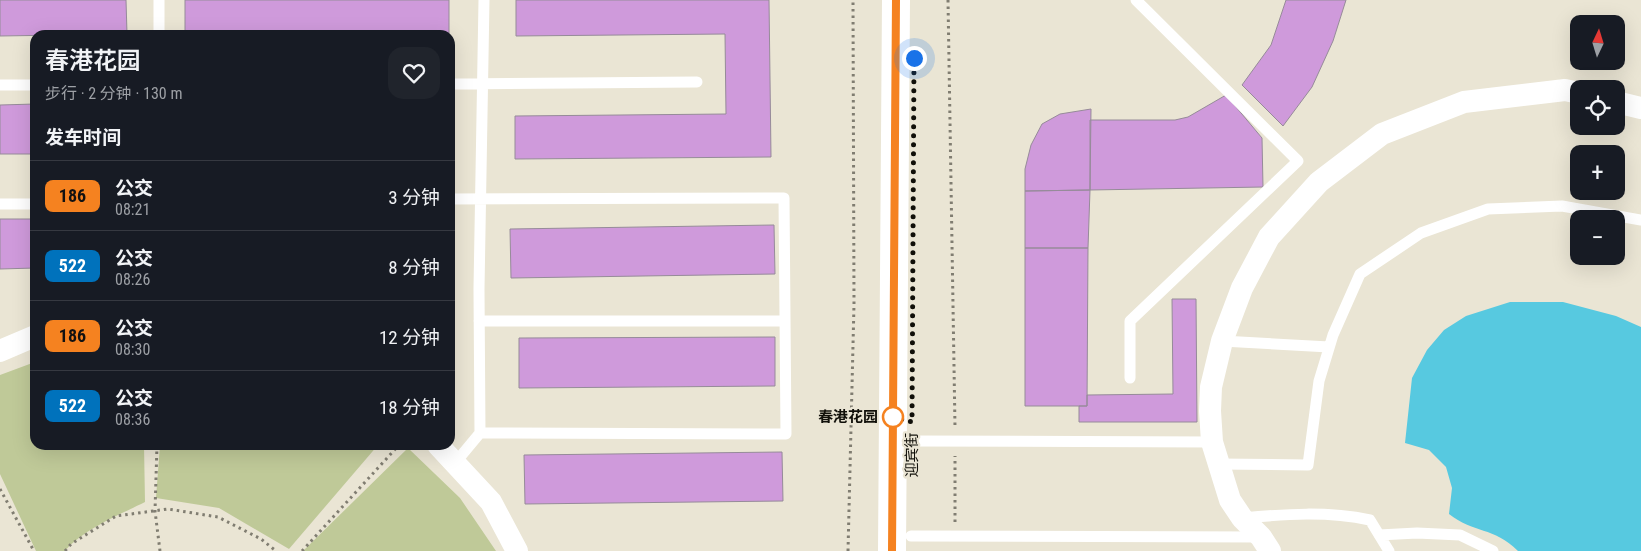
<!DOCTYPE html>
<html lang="zh">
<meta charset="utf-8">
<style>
:root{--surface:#171b24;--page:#20242c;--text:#f1f3f6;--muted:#9ea1a6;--line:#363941}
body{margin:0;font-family:"Roboto Condensed","Noto Sans SC",sans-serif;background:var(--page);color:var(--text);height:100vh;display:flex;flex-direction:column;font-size:19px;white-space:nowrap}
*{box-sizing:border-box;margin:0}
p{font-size:16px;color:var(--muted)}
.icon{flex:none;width:28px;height:28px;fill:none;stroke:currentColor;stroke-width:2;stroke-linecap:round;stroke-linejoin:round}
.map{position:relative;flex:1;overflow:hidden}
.panel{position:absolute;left:30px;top:30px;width:425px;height:420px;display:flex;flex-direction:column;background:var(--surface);border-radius:15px;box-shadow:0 5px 20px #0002}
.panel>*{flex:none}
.badge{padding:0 10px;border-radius:8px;font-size:18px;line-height:32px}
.needle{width:32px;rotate:4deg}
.buttons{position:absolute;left:1570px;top:15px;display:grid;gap:10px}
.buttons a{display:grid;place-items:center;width:55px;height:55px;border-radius:10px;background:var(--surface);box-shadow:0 5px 20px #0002;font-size:25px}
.you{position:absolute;width:25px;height:25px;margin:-12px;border:4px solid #fff;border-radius:50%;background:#1a73e8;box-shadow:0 0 0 8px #1a73e833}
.map>.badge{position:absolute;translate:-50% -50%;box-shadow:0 0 0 2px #fff}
h2{padding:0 15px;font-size:19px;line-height:45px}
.round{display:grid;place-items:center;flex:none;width:52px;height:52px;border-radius:15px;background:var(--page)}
.summary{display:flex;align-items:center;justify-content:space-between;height:85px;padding:0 15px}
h1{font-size:24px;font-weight:600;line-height:38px}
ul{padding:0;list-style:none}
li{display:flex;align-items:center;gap:15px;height:70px;padding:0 15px;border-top:1px solid var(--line)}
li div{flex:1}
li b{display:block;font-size:19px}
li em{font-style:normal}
li .badge{min-width:55px;font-weight:700;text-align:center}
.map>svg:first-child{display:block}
.green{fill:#bfc998}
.water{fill:#57c9e0}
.building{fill:#cf9adb;stroke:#968b99}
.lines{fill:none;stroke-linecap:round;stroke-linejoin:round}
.path{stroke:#807d71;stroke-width:3;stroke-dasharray:2.5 4;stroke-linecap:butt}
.lane{stroke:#fff;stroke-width:11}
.street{stroke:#fff;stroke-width:22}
.secondary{stroke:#fff;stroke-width:28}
.line-casing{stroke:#fff;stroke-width:11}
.line{stroke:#f58220;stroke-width:8}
.walk{stroke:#100f09;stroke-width:5;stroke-dasharray:0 9}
.stop-dot{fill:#fff;stroke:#f58220;stroke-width:2.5}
.labels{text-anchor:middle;stroke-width:4.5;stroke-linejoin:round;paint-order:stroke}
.stop-label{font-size:15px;font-weight:bold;fill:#100f09;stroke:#eae5d4;text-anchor:end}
.street-label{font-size:15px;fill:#100f09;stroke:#eae5d4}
</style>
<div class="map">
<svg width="1641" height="551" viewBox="0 0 1641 551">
<rect width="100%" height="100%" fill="#eae5d4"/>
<!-- green -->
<path class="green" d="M 35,362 L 35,445 L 144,445 L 145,502 C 121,514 82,530 65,551 L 36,551 L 0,474 L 0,375 Z
M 160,445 L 378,445 L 289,549 L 219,508 L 156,498 Z
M 408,448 L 460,498 L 496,551 L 303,551 Z"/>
<!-- water -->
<path class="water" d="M 1510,302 L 1563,302 L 1616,316 L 1641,327 L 1641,551 L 1518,551 C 1494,527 1473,533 1449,514 L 1452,488 L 1446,467 L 1429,450 L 1405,443 L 1412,378 L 1427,350 L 1444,330 L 1466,316 Z"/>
<!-- building -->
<path class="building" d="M 0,0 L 126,0 L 127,34 L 0,36 Z
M 185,0 L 449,0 L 449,35 L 185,35 Z
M 516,0 L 769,0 L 771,157 L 515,159 L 515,116 L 726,114 L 725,34 L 516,36 Z
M 1286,0 L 1346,0 L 1333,41 L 1312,87 L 1283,126 L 1242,85 L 1271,45 Z
M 1226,95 L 1262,138 L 1263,187 L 1090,190 L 1090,120 L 1175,120 L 1188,117 Z
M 35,104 L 35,154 L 0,154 L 0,105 Z
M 1091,109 L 1090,190 L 1025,191 L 1025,169 L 1031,145 L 1042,124 L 1060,114 Z
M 1090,190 L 1088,248 L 1025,248 L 1025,191 Z
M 450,217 L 453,217 L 454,266 L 450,266 Z
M 0,219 L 35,219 L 35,268 L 0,269 Z
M 774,225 L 775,274 L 511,278 L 510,229 Z
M 1025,248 L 1088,248 L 1087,406 L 1025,406 Z
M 1172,299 L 1196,299 L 1197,422 L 1079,422 L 1079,406 L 1087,406 L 1087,395 L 1173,394 Z
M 775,337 L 775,386 L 519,388 L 519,338 Z
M 782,452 L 783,501 L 525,504 L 524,455 Z"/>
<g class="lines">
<!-- path -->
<path class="path" d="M 948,0 L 955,427
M 157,445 L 155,511 L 160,551
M 0,489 L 34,551
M 955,522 L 955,456
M 65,551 L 71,544 L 116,516 L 168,509 L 218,517 L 261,539 L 276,551
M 302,551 L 399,445
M 848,551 L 854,304 L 853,0"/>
<!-- lane -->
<path class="lane" d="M 159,35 L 159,0
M 450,84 L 697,82
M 0,85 L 35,85
M 450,199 L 784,198 L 786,434 L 480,433
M 0,204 L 35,204
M 479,321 L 785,321
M 1222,341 L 1329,347
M 1130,378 L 1130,321 L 1298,161 L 1136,0
M 912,441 L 1212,442
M 455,463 L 480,433 L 479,289 L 484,0
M 1218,464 L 1308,465 L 1319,381 L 1333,335 L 1360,274 L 1421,233 L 1488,209 L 1562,206 L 1641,220
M 1243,518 C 1286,514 1327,511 1370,520 L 1389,551
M 1379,535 L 1417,533 L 1460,535 L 1493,551
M 911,536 L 1261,537"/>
<!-- street -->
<path class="street" d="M 1616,102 L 1641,108
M 0,351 L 35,336
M 438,445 L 491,502 L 517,551
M 1270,551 L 1261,537 L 1242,518 L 1230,500 L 1212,442 L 1210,411 L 1211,387 L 1222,341 L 1242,288 L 1269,237 L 1319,182 L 1382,134 L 1464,102 L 1565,90 L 1579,93"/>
<!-- secondary -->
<path class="secondary" d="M 892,551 L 896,0"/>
</g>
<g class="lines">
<!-- line casing -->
<g class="line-casing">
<path id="line" d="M 892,551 L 896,0"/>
</g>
<!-- line -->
<use href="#line" class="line"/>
<!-- walk -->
<path class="walk" d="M 893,417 L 912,422 L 914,58"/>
</g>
<!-- markers -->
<circle class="stop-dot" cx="893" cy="417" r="10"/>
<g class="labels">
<!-- stop labels -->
<g class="stop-label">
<text x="878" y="422">春港花园</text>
</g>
<!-- street labels -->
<g class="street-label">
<text transform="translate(912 455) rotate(-90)" y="5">迎宾街</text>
</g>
</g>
</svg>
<div class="buttons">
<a><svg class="needle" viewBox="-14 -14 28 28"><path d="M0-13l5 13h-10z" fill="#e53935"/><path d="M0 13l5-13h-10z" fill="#9ea1a6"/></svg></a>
<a><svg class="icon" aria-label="locate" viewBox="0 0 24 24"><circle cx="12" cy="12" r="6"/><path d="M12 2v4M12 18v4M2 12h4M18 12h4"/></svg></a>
<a>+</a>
<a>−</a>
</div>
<div class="you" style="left:914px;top:58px"></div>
<section class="panel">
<div class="summary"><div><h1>春港花园</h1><p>步行 · 2 分钟 · 130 m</p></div><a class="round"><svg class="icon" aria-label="heart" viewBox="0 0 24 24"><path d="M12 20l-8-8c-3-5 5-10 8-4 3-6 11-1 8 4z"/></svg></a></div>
<h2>发车时间</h2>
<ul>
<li><span class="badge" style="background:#f58220;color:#111">186</span><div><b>公交</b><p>08:21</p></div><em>3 分钟</em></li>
<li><span class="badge" style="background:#0072bc;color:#fff">522</span><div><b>公交</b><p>08:26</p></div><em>8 分钟</em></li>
<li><span class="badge" style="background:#f58220;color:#111">186</span><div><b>公交</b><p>08:30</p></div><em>12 分钟</em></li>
<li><span class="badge" style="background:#0072bc;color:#fff">522</span><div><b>公交</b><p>08:36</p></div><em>18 分钟</em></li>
</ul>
</section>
</div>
